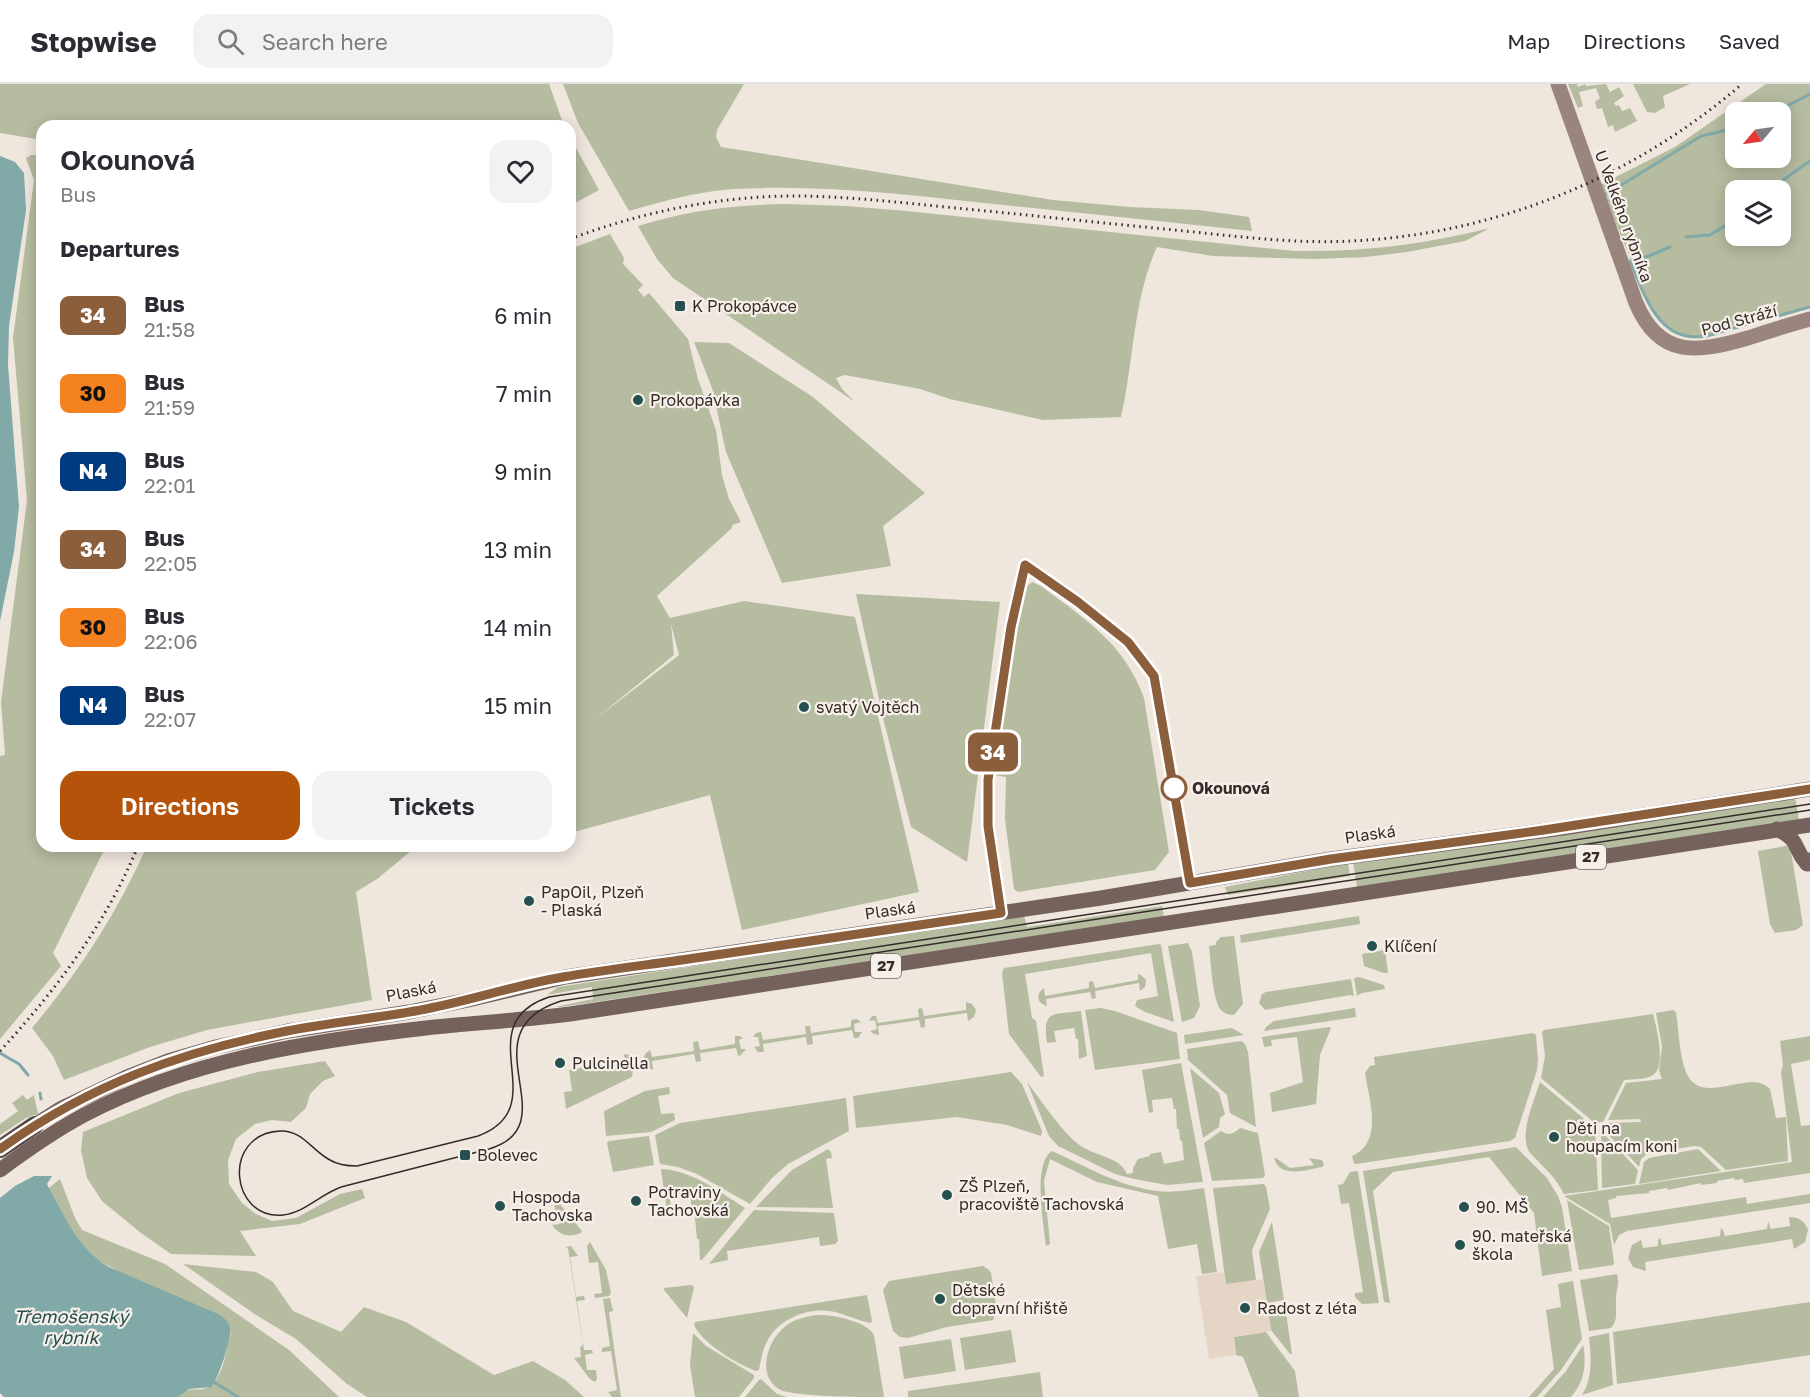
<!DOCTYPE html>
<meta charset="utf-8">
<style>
:root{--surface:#fff;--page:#f2f2f3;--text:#2b2b33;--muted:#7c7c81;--line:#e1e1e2;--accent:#b45309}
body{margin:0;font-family:"Golos Text",sans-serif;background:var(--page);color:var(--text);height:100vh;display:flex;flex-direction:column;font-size:22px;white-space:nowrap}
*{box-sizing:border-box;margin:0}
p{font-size:20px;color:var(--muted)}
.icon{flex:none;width:33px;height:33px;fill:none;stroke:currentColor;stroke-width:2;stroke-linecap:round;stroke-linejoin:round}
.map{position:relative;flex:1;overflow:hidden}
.sheet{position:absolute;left:36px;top:36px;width:540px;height:732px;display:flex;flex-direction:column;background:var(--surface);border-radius:18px;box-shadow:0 3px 15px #0003}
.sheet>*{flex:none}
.badge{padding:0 12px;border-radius:9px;font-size:21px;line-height:39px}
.needle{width:39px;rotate:241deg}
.buttons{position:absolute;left:1725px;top:18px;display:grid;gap:12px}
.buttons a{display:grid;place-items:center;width:66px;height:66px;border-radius:12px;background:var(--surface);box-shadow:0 3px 15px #0003;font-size:30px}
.map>.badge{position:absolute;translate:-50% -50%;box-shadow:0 0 0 3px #fff}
h2{padding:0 24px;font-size:22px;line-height:54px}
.round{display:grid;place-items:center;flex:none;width:63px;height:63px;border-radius:18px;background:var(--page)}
.overview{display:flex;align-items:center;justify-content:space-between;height:102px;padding:0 24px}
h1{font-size:28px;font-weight:600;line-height:45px}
.cta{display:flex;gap:12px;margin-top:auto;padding:12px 24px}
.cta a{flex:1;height:69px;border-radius:18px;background:var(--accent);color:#fff;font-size:24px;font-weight:600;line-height:69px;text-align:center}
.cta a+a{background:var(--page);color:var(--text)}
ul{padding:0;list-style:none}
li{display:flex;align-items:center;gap:18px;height:78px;padding:0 24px}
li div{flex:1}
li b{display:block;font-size:22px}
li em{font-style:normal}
li .badge{min-width:66px;font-weight:700;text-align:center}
header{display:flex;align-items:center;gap:36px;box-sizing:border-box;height:84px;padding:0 30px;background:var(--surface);border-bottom:2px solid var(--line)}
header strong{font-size:28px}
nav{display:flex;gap:33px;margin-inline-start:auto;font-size:21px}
.search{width:420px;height:54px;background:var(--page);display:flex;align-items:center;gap:15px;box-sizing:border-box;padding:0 21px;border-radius:18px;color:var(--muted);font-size:22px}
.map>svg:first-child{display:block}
.green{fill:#b5bca0;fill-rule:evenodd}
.plaza{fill:#e5d5c7}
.water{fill:#80a9a7}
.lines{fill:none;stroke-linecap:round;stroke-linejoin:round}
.stream{stroke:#80a9a7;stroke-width:3}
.secondary{stroke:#99857d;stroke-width:15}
.primary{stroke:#75625c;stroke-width:15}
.highway{stroke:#544642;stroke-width:18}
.tram{stroke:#352c29;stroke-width:1.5}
.rail{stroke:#352c29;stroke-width:3;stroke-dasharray:1.5 4.5;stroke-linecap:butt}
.line-casing{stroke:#fff;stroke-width:14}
.line{stroke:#8b5e3c;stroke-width:9}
.poi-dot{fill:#245150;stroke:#f7f0ea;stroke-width:2}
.stop-dot{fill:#fff;stroke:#8b5e3c;stroke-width:3}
.labels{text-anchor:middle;stroke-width:4.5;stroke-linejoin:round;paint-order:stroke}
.shield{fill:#f7f0ea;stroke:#6f6763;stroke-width:1.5}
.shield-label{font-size:15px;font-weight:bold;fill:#352c29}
.street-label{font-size:16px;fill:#352c29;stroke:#f7f0ea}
.poi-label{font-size:16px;fill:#352c29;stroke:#f7f0ea;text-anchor:start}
.stop-label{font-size:16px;font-weight:bold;fill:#352c29;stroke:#f7f0ea;text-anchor:start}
.water-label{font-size:18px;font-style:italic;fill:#245150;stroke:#f7f0ea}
</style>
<header>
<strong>Stopwise</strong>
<div class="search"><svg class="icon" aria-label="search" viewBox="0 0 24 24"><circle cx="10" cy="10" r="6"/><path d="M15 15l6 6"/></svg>Search here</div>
<nav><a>Map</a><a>Directions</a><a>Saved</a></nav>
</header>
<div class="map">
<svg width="1810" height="1313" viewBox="0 0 1810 1313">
<rect width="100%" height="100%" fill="#efe6de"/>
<!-- green -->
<path class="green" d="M 0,0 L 549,0 L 564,42 L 42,42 L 42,56 L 0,49 Z
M 563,0 L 744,0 L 717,46 L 716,53 L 721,63 L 1053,116 L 1130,123 L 1199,126 L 1249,133 L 1252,147 C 1166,138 1080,129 994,120 C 908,111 822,100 735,105 C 699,107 663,117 629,127 L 578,39 Z
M 1568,0 L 1577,0 L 1578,3 L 1585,0 L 1586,2 L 1606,0 L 1610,8 L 1619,3 L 1624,12 L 1614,19 L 1616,22 L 1619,21 L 1622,27 L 1630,24 L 1637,37 L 1615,48 L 1613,41 L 1608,43 L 1602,24 L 1597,25 L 1595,18 L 1600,14 L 1596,4 L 1579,8 L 1583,22 L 1578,24 Z
M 1633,0 L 1690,0 L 1663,12 L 1665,23 L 1655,29 L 1647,28 Z
M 1766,0 L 1810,0 L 1810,223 L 1704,252 L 1685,251 L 1668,243 L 1652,226 L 1600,101 L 1675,63 ZM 1736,28 L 1780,28 L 1780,74 L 1736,74 ZM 1736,106 L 1780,106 L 1780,152 L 1736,152 Z
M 570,53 L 599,106 L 570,122 Z
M 31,71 L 42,71 L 42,210 L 38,255 L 42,273 L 42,762 L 106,762 L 53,869 L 61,882 L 0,955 L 0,672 L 5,671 L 1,618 L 27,416 L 13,254 L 34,96 L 26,74 Z
M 785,120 L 846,122 L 906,127 L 1294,167 C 1362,168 1423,161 1490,144 L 1465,157 L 1407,168 L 1366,173 L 1315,175 L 1213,172 L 1157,163 C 1133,215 1134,277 1121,333 L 1043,336 L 950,315 L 920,305 L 845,291 L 836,294 L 842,305 L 855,318 L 673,194 L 657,175 L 638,142 C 689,126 731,121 785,120 Z
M 610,150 L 624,174 L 623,180 L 643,201 L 638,206 L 644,213 L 649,209 L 688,255 L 698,295 L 716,346 L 722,391 L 729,415 L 741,438 L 732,441 L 732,444 L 657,512 L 670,534 L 744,517 L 855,533 L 919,808 L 742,846 L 710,711 L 574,748 L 570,712 L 570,165 ZM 671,540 L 679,571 L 594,636 L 674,571 Z
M 694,258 L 729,259 L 813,313 L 925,409 L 883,442 L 891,482 L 782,499 L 726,368 L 712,304 Z
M 1032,498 L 1041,502 C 1086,536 1124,559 1144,614 L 1169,768 L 1155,786 L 1018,808 L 1014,805 L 1005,735 L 1006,693 L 994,691 L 1021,516 L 1025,504 Z
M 856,510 L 1000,518 L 967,778 L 911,743 L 884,638 Z
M 1795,713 L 1799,736 L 1357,803 L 1353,778 Z
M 1790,761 L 1803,841 L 1796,846 L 1775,849 L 1770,840 L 1758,767 Z
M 147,762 L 417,762 L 377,795 L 356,808 L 372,916 L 207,946 L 150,963 L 64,996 L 53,972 L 32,944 C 79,888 117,829 147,762 Z
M 1348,779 L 1350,792 L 1228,811 L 1225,803 Z
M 1162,822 L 1164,833 L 561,923 L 555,923 L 593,915 L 592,903 L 547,911 L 558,903 L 1024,831 L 1027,843 Z
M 1359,832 L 1360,840 L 1241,859 L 1240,851 Z
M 1234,852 L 1243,920 L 1234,931 C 1229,931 1225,930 1221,926 C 1212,915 1211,877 1209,862 L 1216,861 L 1216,858 L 1221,853 Z
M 1188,859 L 1192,868 L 1200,922 L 1194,934 L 1182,938 L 1168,862 Z
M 1159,860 L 1161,861 L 1174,938 L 1145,928 L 1135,922 L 1137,916 L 1158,912 L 1151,869 L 1025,890 L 1032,934 L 1036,937 L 1044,992 L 1041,993 L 1009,950 L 1002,889 L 1004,884 Z
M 1385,866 L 1388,889 L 1384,889 L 1364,882 L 1362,870 Z
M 1138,890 L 1141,891 L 1146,896 L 1145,903 L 1140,907 L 1139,899 L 1095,907 L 1096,914 L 1092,915 L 1090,908 L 1046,915 L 1047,922 C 1037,920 1035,910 1044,904 L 1045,912 L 1089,904 L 1089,898 L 1093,897 L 1095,904 L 1138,896 Z
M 1359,893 L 1384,901 L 1385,905 L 1362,909 L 1357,912 L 1354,894 Z
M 1351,895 L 1354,912 L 1350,911 L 1265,926 L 1259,919 L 1262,910 L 1266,908 Z
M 966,918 L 972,920 L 976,926 L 974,933 L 968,937 L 967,929 L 925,935 L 925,943 L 921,944 L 919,936 L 878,942 L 879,951 L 874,950 L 870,947 L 877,945 L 875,936 L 869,937 L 872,932 L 876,932 L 878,939 L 919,933 L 918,925 L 922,924 L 924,932 L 966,926 Z
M 1101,924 L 1115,927 L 1177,949 L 1180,975 L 1095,986 L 1085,926 Z
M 1355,924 L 1356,933 L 1264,947 L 1266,943 L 1274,937 Z
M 1673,926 L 1676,928 C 1679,947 1679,970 1686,988 C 1701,1025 1750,983 1770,1005 L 1776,1034 L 1786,1033 L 1788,1077 L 1726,1086 L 1701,1063 L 1694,1062 L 1647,1070 L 1641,1075 L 1639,1083 L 1604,1046 L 1608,1039 L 1641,1038 L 1640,1035 L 1608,1036 L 1626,999 L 1662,995 L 1659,987 L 1662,962 L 1656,929 Z
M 1081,927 L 1087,972 L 1079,975 L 1078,955 L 1076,955 L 1074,944 L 1054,947 L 1056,958 L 1047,959 C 1042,925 1053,931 1081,927 Z
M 1653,930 C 1656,942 1667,982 1653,991 C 1646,996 1632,995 1624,996 L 1603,1038 L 1595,1039 L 1591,1036 L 1541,994 L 1545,972 L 1542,948 L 1544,946 Z
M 857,935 L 861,938 L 854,940 L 855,948 L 862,948 L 858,954 L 854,954 L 852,946 L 812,952 L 813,960 L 807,961 L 806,953 L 763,960 L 764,968 L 758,968 L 754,963 L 760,962 L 758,953 L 753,953 L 756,949 L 761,948 L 763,956 L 806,950 L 805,942 L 810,942 L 811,949 L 851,943 L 851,936 Z
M 1329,943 L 1331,944 L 1320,971 L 1316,1020 L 1272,1028 L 1270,1009 L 1303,998 L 1297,953 L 1271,956 L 1272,962 L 1264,963 L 1262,953 Z
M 1232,944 L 1244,951 L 1185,960 L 1184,951 Z
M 1533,949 L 1536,951 L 1538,976 L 1537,986 L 1515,1054 L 1510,1057 L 1356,1080 L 1354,1079 L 1352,1072 C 1384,1058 1369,1016 1365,989 L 1370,982 L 1375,981 L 1374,973 Z
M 735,952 L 740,952 L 743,954 L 739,956 L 741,965 L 746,965 L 741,971 L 738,972 L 736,964 L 700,969 L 701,977 L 696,978 L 694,970 L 652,977 L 653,986 L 647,983 L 643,977 L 645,970 L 650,966 L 652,973 L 694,967 L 693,958 L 698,957 L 700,966 L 735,960 Z
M 1810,952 L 1810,976 L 1791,980 L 1801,1042 L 1810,1041 L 1810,1089 L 1744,1099 L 1743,1095 L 1735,1096 L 1734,1094 L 1717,1097 L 1717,1099 L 1701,1101 L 1701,1099 L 1668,1106 L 1667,1104 L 1649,1107 L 1649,1109 L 1616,1112 L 1616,1114 L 1608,1116 L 1611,1134 L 1746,1113 L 1747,1120 L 1810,1110 L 1810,1119 L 1627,1147 L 1619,1151 L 1614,1161 L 1610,1140 L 1564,1112 L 1792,1078 L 1781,988 L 1783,982 L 1780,957 Z
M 1241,957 L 1245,960 L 1248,968 L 1256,1043 L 1230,1029 L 1227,1011 L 1188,976 L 1187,965 Z
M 624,970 L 629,971 L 634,980 L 632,993 L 566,1025 L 564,1008 L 572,1007 L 569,986 L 625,977 Z
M 325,977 L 335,992 L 323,997 L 310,1010 L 306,1024 L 291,1038 L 272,1036 L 255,1040 L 236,1055 L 228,1076 L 229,1100 L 242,1119 L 256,1130 L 272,1137 L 296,1134 L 340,1110 L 362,1105 L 365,1114 L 300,1140 L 240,1147 L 256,1172 L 171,1170 L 141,1149 L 102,1117 L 87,1094 L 81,1066 L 83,1048 L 179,1009 L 258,988 Z
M 1181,979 L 1203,1098 L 1167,1101 L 1134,1095 L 1115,1090 L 1058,1062 L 1049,1052 L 1027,998 C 1041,1016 1063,1050 1081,1062 C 1097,1073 1119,1072 1127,1090 L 1133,1089 L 1133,1084 L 1138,1075 L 1150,1072 L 1150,1070 L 1161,1068 L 1164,1080 L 1184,1076 L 1182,1057 L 1180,1056 L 1179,1045 L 1177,1045 L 1176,1025 L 1174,1025 L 1172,1014 L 1152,1016 L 1153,1028 L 1149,1029 L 1142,986 Z
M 1190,984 L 1219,1009 L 1225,1030 L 1220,1034 L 1219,1043 L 1203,1054 Z
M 1011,988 L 1022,1000 L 1042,1047 L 1041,1052 L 1007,1041 L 957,1033 L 856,1044 L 853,1012 Z
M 1540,998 L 1595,1044 L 1598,1106 L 1564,1110 C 1556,1093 1543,1083 1531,1070 C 1517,1054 1534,1017 1540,998 Z
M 669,1003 L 670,1010 L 658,1012 L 661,1030 L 674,1029 L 675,1036 L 651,1048 L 606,1052 L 604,1027 L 645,1007 Z
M 23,1011 L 27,1016 L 34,1011 L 38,1030 L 26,1034 L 0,1051 L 0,1040 L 18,1027 L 12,1019 Z
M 846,1014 L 849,1047 L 788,1080 L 772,1094 L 750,1120 L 697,1090 L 678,1083 L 660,1080 L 655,1051 L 680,1039 Z
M 1240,1044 L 1258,1049 L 1265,1091 L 1263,1094 L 1212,1097 L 1204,1059 L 1221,1047 C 1229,1052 1233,1050 1240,1044 Z
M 1601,1050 L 1604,1050 L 1638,1086 L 1635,1100 L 1602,1104 Z
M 649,1052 L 654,1081 L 613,1088 L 607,1059 L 609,1057 Z
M 1516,1063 L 1547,1094 L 1558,1112 L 1562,1123 L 1572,1187 L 1542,1192 L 1534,1129 L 1489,1073 L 1393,1088 L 1373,1107 L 1390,1219 L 1384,1218 L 1363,1087 Z
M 828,1065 L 831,1068 L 832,1074 L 826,1075 L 833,1124 L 756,1123 L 792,1086 Z
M 1698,1065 L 1721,1087 L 1639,1100 L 1644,1078 L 1649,1074 Z
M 1052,1067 C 1087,1083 1118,1102 1157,1107 C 1173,1109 1189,1106 1204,1104 L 1217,1188 L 1202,1190 L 1197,1160 L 1168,1165 L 1158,1112 L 1097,1098 L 1050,1075 L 1044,1097 L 1050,1160 L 1046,1162 C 1044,1141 1032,1079 1052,1067 Z
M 1274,1074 L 1276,1074 L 1290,1084 L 1314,1081 L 1309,1074 L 1322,1076 L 1324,1081 L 1322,1083 C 1306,1086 1280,1095 1274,1074 Z
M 662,1085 C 693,1087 720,1108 745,1124 L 702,1176 L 700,1176 L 699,1155 L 697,1155 L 694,1124 L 692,1124 L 690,1112 L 670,1115 L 671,1127 L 667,1127 L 661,1086 Z
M 1357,1087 L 1358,1088 L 1379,1219 L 1362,1220 L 1355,1213 L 1355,1209 L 1363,1208 L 1349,1119 L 1341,1120 L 1338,1101 L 1343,1100 L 1350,1088 Z
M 60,1095 L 75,1134 L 82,1146 L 165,1180 L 289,1266 L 339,1313 L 178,1313 C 188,1302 191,1307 203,1305 C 224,1300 226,1264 231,1248 L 94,1174 C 73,1154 63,1128 49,1104 Z
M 1264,1100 L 1266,1103 L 1270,1125 L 1252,1166 L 1256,1196 L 1226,1201 L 1213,1104 Z
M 550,1108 L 582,1147 L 581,1149 C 569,1154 559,1151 552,1141 L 560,1140 Z
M 1567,1116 L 1609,1142 L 1614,1179 L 1613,1181 L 1579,1186 Z
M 754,1126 L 834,1129 L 838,1157 L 835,1160 L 820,1162 L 819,1153 L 727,1167 L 728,1176 L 709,1180 Z
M 1789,1133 C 1799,1133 1805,1137 1808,1146 L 1805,1158 L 1794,1165 L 1792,1155 L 1645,1178 L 1646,1187 L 1633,1183 L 1628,1174 L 1632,1161 L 1641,1156 L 1643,1164 L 1658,1162 L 1658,1156 L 1660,1154 L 1662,1161 L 1720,1152 L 1721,1144 L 1723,1146 L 1725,1152 L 1767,1145 L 1768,1137 L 1771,1145 L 1790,1142 Z
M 1272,1138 L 1284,1216 L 1267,1219 L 1259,1168 Z
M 590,1158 L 606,1186 L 611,1209 L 609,1212 L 595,1214 L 594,1210 L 602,1209 L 598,1178 L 589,1179 L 587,1162 Z
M 571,1162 L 578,1172 L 570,1173 L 576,1213 L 584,1212 L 585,1216 L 577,1217 L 584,1266 L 592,1266 L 593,1269 L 585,1271 L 587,1286 L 596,1286 L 597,1295 L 595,1298 L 590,1295 L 574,1274 L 581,1273 L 580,1264 L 583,1260 L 568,1164 L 565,1163 Z
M 183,1180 L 256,1188 L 273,1198 L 293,1227 L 341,1248 L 364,1223 L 406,1238 L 494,1291 L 533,1277 L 565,1296 L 584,1313 L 367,1313 L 347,1300 L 296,1255 L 256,1231 Z
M 983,1182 L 989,1186 L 991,1189 L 997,1227 L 993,1236 L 947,1243 L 908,1254 L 900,1253 L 893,1247 L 883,1206 L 889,1197 Z
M 1617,1190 C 1620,1202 1616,1204 1616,1215 C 1615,1226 1619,1235 1611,1244 L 1589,1247 L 1580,1196 Z
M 1573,1197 L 1582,1255 L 1561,1286 L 1537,1313 L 1529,1313 L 1554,1285 L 1546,1226 L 1561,1223 L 1558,1200 Z
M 691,1201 L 694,1203 L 687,1234 L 664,1206 L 664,1204 Z
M 867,1211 L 872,1237 L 871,1239 C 857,1237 844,1229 830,1227 C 808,1224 781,1234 769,1254 C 763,1263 761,1275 759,1286 L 756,1287 C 737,1280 703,1260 694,1241 L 695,1238 Z
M 610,1214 L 613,1227 L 609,1228 L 621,1313 L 612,1313 L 608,1308 L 617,1306 L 611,1267 L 602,1268 L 602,1264 L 610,1262 L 603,1215 Z
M 1810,1218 L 1810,1271 L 1617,1300 L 1613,1248 Z
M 1285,1222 L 1292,1270 L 1290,1270 L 1271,1246 L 1268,1225 Z
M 816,1231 C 832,1230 867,1237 874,1251 L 884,1313 C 855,1313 808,1313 783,1307 C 755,1296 766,1256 786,1242 C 794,1235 806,1233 816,1231 Z
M 1011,1246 L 1016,1278 L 965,1286 L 960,1254 Z
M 1266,1248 L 1295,1287 L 1299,1313 L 1259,1313 L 1243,1273 L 1236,1271 L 1234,1253 Z
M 693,1249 L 706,1262 L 754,1291 L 754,1294 L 739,1313 L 695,1313 L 690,1281 Z
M 1609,1249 L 1613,1301 L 1582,1311 C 1593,1294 1591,1273 1589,1253 Z
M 951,1255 L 956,1287 L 904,1295 L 899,1263 Z
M 1583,1261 C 1587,1280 1584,1299 1571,1313 L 1543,1313 L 1566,1287 Z
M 1040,1288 L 1043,1313 L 908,1313 L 908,1307 Z
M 761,1295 L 777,1310 L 787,1313 L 745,1313 L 759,1296 Z"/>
<!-- plaza -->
<path class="plaza" d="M 1224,1188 L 1226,1200 L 1263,1195 L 1271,1247 L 1234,1253 L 1236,1271 L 1209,1275 L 1196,1192 Z"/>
<!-- water -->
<path class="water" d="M 0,72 L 15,78 L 24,89 L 26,126 L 9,242 L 8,281 L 19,423 L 14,468 L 0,537 Z
M 34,1092 L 52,1092 L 47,1100 L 49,1104 C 67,1135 76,1163 109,1183 L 218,1230 C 224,1234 229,1237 230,1245 C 232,1254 218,1296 211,1303 L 189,1305 L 178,1313 L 4,1313 L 0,1309 L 0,1114 L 15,1102 Z"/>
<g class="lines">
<!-- stream -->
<path class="stream" d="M 1775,28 L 1810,10
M 1769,106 L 1810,77
M 1604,110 L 1613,106 L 1701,52 L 1736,44
M 1686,153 L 1710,151 L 1736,135
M 1670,163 L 1649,172 L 1630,177 C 1645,211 1658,260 1706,252 C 1721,249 1736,243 1751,239
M 1763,236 L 1810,223
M 0,969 L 19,980 L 28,991
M 40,1009 L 41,1015
M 214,1298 L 238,1313"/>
<!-- secondary -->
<path class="secondary" d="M 1558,0 L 1636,219 C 1660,276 1699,268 1748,254 C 1769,247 1789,241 1810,235"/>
<!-- primary -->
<path class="primary" d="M 1777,745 C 1802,758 1792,763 1807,780 L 1810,776
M 35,1041 L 60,1025 L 127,993 L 168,977 L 216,963 L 288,947 L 409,928 L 468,916 L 565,893 L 1101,814 L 1331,775 L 1563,744 L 1810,705
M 0,1086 C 27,1066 54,1047 84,1031 C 188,976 310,957 426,944 C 474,939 522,936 570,930 L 1810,741"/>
<!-- highway -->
<path class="highway" d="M 0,1065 L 35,1041"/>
<!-- tram -->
<path class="tram" d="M 1810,720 L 549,913 C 465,941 557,1023 478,1052 L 357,1082 C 347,1082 338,1081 330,1076 C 312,1067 303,1046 280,1047 C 221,1050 230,1136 283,1131 C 304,1129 321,1110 341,1103 L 489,1065 C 571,1041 463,948 561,917 L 1810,726"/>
<!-- rail -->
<path class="rail" d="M 570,155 C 644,127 724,111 803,112 C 854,113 905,119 956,124 C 1029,131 1102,139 1175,146 C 1234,152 1293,160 1352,157 C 1496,150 1633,94 1742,0
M 0,967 C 56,906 106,840 138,762"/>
</g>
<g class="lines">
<!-- line casing -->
<g class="line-casing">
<path id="line" d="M 0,1065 C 90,1001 179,968 287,947 C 333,938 380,934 426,925 C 472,916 517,901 563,893 C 609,885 656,880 702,873 C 802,858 902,844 1001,829 L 988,742 L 988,696 L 1011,543 L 1025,481 L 1078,518 L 1128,558 L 1154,592 L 1190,799 L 1331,775 L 1544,746 L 1810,705"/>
</g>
<!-- line -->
<use href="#line" class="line"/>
</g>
<!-- markers -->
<g class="poi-dot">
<rect x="674" y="216" width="12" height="12" rx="3"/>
<circle cx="638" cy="316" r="6"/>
<circle cx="804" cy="623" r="6"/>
<circle cx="529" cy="817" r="6"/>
<circle cx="1372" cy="862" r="6"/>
<circle cx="560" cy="979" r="6"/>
<circle cx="1554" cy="1053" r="6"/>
<rect x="459" y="1065" width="12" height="12" rx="3"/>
<circle cx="947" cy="1111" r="6"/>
<circle cx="636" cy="1117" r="6"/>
<circle cx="500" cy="1122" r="6"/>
<circle cx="1464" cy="1123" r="6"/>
<circle cx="1460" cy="1161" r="6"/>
<circle cx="940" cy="1215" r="6"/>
<circle cx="1245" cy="1224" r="6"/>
</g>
<circle class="stop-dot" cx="1174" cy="704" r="12"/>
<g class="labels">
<!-- shield labels -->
<g class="shield">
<rect x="1576" y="761" width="30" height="24" rx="4.5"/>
<rect x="871" y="870" width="30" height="24" rx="4.5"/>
</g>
<g class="shield-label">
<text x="1591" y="778">27</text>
<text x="886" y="887">27</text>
</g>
<!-- street labels -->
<g class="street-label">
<text transform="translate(1624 132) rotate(70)" y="6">U Velkého rybníka</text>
<text transform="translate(1739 236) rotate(-15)" y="6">Pod Stráží</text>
<text transform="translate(1370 750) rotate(-8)" y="6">Plaská</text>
<text transform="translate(890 826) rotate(-8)" y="6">Plaská</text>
<text transform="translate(411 907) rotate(-11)" y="6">Plaská</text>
</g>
<!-- poi labels -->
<g class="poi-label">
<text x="692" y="228">K Prokopávce</text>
<text x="650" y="322">Prokopávka</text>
<text x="816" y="629">svatý Vojtěch</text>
<text x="541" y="814">PapOil, Plzeň<tspan x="541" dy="18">- Plaská</tspan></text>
<text x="1384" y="868">Klíčení</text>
<text x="572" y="985">Pulcinella</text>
<text x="1566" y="1050">Děti na<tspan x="1566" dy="18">houpacím koni</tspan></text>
<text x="477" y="1077">Bolevec</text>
<text x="959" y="1108">ZŠ Plzeň,<tspan x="959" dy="18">pracoviště Tachovská</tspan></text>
<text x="648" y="1114">Potraviny<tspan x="648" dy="18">Tachovská</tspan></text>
<text x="512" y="1119">Hospoda<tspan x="512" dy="18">Tachovska</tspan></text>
<text x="1476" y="1129">90. MŠ</text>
<text x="1472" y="1158">90. mateřská<tspan x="1472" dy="18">škola</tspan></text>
<text x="952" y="1212">Dětské<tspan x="952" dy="18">dopravní hřiště</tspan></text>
<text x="1257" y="1230">Radost z léta</text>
</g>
<!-- stop labels -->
<g class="stop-label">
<text x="1192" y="710">Okounová</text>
</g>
<!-- water labels -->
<g class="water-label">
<text x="71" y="1239">Třemošenský<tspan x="71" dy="21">rybník</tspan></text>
</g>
</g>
</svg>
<div class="buttons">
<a><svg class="needle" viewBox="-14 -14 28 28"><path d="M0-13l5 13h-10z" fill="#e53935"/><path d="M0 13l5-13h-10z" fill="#7c7c81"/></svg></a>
<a><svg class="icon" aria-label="layers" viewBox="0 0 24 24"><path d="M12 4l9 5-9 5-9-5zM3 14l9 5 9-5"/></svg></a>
</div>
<b class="badge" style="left:993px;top:668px;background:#8b5e3c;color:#fff">34</b>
<section class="sheet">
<div class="overview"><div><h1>Okounová</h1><p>Bus</p></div><a class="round"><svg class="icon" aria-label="heart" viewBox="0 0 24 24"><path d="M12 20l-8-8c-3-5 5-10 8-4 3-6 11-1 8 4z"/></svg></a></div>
<h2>Departures</h2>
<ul>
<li><span class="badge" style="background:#8b5e3c;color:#fff">34</span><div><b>Bus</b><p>21:58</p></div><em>6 min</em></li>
<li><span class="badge" style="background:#f58220;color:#111">30</span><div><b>Bus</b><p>21:59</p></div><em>7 min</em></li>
<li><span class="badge" style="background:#003b80;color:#fff">N4</span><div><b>Bus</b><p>22:01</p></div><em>9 min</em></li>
<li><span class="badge" style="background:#8b5e3c;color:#fff">34</span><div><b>Bus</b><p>22:05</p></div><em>13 min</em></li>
<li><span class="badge" style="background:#f58220;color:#111">30</span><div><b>Bus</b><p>22:06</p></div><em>14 min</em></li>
<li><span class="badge" style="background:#003b80;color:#fff">N4</span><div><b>Bus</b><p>22:07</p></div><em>15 min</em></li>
</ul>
<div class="cta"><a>Directions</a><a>Tickets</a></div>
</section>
</div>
